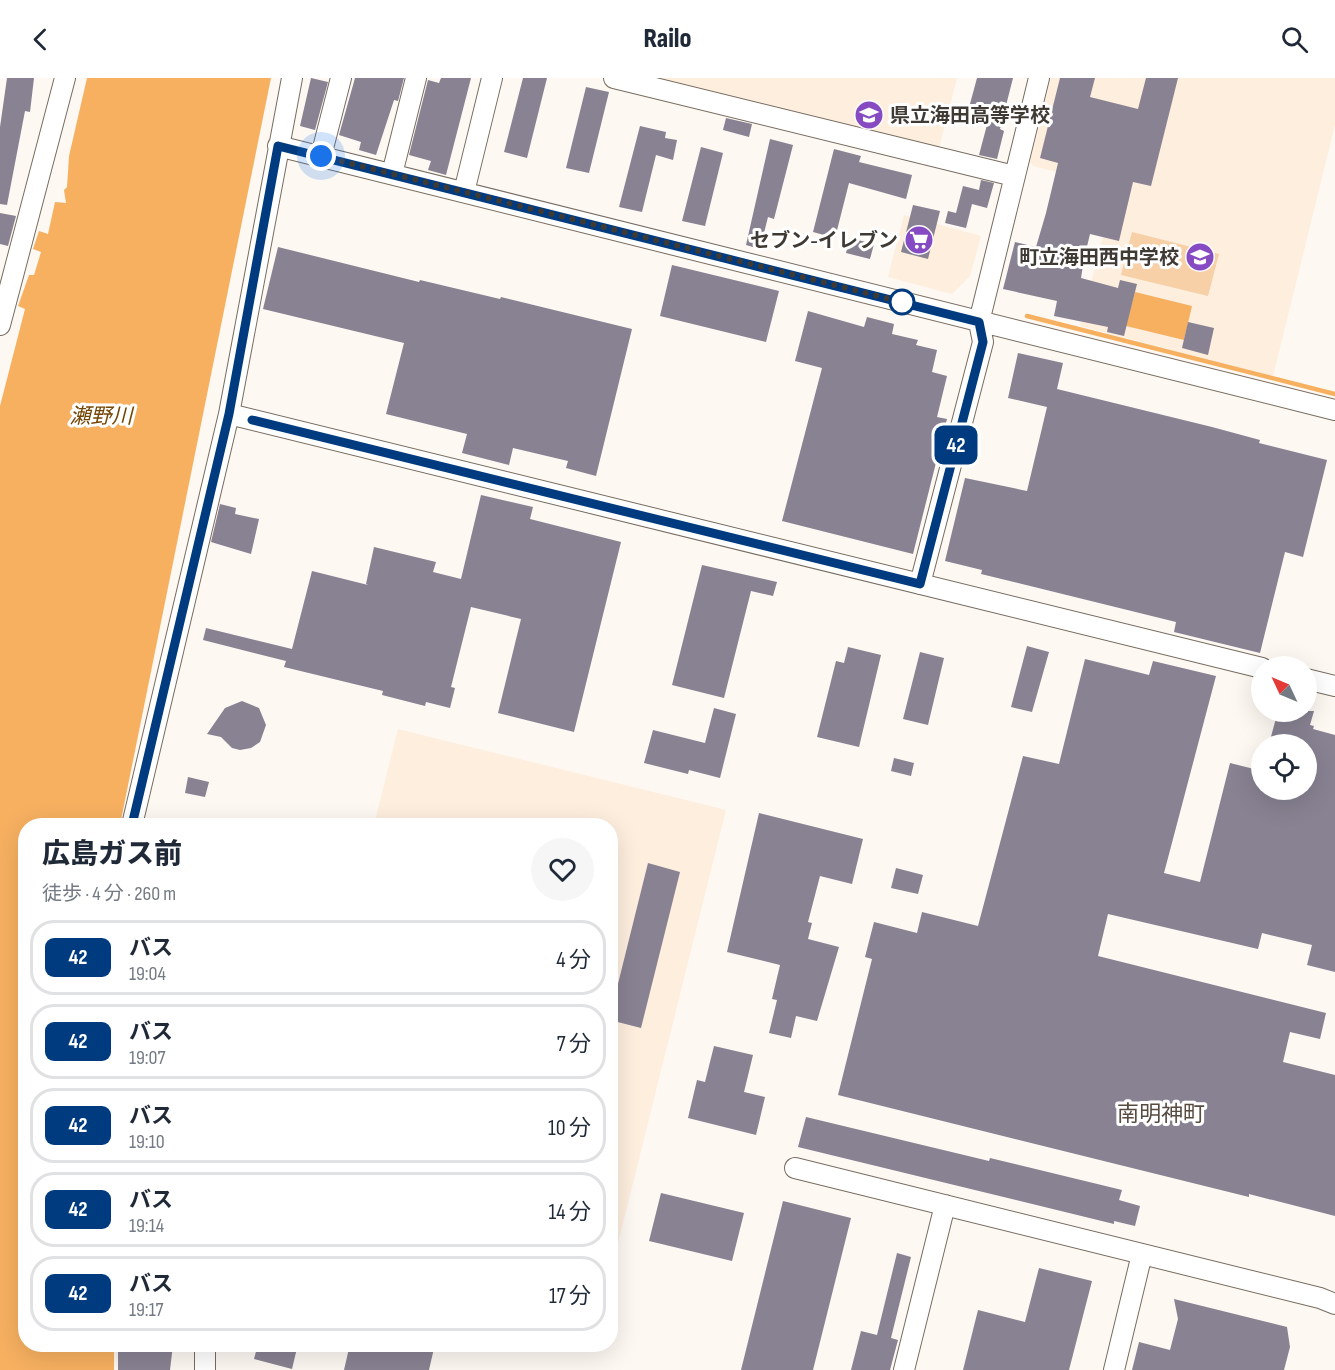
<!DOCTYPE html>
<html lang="ja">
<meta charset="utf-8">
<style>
:root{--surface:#fff;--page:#f6f6f7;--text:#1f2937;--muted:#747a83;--line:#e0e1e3}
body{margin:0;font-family:"Sofia Sans Condensed","Noto Sans JP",sans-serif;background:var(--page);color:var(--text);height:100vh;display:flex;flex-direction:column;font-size:22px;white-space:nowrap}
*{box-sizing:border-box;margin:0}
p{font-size:20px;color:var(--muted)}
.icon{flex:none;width:33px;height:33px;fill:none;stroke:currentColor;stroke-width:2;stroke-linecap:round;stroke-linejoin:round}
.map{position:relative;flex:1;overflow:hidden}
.side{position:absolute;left:18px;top:740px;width:600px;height:534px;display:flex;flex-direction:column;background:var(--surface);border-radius:24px;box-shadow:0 6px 24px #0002}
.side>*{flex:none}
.badge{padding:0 12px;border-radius:9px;font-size:21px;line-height:39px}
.needle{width:39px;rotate:314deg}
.controls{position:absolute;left:1251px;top:578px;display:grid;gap:12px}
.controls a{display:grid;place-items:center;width:66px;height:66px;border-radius:50%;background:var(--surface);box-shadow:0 6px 24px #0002;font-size:30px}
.you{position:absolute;width:30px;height:30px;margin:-15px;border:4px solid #fff;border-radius:50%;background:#1a73e8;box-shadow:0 0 0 9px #1a73e833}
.map>.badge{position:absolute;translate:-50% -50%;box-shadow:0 0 0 3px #fff}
.round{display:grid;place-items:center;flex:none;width:63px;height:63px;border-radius:32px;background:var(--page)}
.overview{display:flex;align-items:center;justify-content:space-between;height:102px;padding:0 24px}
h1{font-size:28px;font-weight:800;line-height:45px}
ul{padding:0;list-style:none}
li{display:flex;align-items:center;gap:18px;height:75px;margin:0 12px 9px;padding:0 12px;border:3px solid var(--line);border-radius:24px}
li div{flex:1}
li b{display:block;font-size:22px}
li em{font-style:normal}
li .badge{min-width:66px;font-weight:700;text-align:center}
header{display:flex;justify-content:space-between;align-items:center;height:78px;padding:0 24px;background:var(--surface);font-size:27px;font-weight:800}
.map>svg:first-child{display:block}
.built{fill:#fdeede}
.green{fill:#f7d0a7}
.water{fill:#f7b060}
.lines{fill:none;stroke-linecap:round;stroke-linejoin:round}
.stream{stroke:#f7b060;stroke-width:4.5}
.building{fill:#888292}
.minor-casing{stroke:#786c60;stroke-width:22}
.minor{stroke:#fff;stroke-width:20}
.line-casing{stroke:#fff;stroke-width:14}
.line{stroke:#003b80;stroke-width:9}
.walk{stroke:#403a35;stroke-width:6;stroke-dasharray:0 10.8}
.stop-dot{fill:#fff;stroke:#003b80;stroke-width:3}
.labels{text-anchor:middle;stroke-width:6;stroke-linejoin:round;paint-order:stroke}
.poi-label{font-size:20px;font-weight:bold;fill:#403a35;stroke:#fff;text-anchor:end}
.water-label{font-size:21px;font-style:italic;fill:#734603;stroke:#fff}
.quarter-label{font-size:22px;fill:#584c41;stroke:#fff}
</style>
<header><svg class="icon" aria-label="back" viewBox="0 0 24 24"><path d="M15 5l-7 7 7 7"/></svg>Railo<svg class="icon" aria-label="search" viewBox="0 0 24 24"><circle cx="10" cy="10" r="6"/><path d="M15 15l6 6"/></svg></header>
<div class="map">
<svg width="1335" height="1292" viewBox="0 0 1335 1292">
<rect width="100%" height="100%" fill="#fdf8f2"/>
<!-- built -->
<path class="built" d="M 643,0 L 957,0 L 938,74 Z
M 1051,0 L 1335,0 L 1335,47 L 1273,298 L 1080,248 L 1116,109 L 1033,88 L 1030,84 Z
M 904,137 L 981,158 L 970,198 L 952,216 L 888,199 Z
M 398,651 L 726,732 L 611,1193 L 610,747 L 374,747 Z"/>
<!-- green -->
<path class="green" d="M 1132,154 L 1219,176 L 1208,218 L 1121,197 Z"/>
<!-- water -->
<path class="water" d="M 87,0 L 271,0 L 120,747 L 26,747 L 26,1266 L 114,1266 L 114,1292 L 0,1292 L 0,328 L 25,231 L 18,228 L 29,197 L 34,197 L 41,174 L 33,171 L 39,153 L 48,156 L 55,124 L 66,125 L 64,112 L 67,109 L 69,78 Z
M 1135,214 L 1192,228 L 1184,262 L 1126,248 Z"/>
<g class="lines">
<!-- stream -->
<path class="stream" d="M 1027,238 L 1335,316"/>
</g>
<!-- building -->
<path class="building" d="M 7,0 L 34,0 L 30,34 L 25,33 L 7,127 L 0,126 L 0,49 Z
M 311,0 L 328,4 L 315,52 L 300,48 Z
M 355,0 L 404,0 L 398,23 L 394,22 L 376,77 L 359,72 L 361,64 L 339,57 Z
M 441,0 L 471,0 L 446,97 L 428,92 L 431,83 L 409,77 L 428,2 L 439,5 Z
M 523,0 L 547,0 L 527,80 L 504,74 Z
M 977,0 L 1013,0 L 1000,51 L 1004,53 L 997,81 L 979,77 L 988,43 L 967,37 Z
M 1060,0 L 1095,0 L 1090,19 L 1138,31 L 1146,0 L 1178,0 L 1151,108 L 1133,104 L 1119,163 L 1090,156 L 1084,181 L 1081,200 L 1118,210 L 1120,202 L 1137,206 L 1124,258 L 1107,254 L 1108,249 L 1054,238 L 1057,223 L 1003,211 L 1015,164 L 1036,169 L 1046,135 L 1058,85 L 1040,80 Z
M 586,9 L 609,14 L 589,95 L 566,90 Z
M 726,40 L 752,46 L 749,59 L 723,52 Z
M 640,48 L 666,54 L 665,60 L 677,62 L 673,82 L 656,77 L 642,134 L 619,129 Z
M 770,61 L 793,67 L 774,141 L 768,139 L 760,171 L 746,167 Z
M 701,69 L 723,75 L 705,148 L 682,143 Z
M 834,71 L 861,78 L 859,84 L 912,97 L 906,121 L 849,105 L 835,160 L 813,154 Z
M 981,102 L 994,105 L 987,130 L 972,126 L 966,150 L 945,145 L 948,133 L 956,135 L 963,108 L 979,112 Z
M 913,127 L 940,133 L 928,181 L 901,174 Z
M 0,135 L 16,138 L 8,168 L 0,166 Z
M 850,160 L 874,166 L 870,181 L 846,175 Z
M 278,169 L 419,204 L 420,202 L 500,221 L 501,219 L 632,251 L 596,398 L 566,390 L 568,383 L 513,370 L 509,387 L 462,375 L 467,356 L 386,336 L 404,265 L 263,231 Z
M 672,187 L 779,213 L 766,264 L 660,238 Z
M 808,233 L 864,249 L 867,239 L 894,246 L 892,256 L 918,262 L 916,267 L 937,272 L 932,294 L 947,298 L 937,339 L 947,341 L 913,476 L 782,443 L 822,290 L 795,283 Z
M 1188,244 L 1214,250 L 1208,277 L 1182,270 Z
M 1018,275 L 1063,285 L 1057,311 L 1212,349 L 1260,362 L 1259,365 L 1327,382 L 1303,479 L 1285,474 L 1260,575 L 1174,554 L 1176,544 L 981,496 L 982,492 L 945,483 L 965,400 L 1027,413 L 1047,329 L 1008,320 Z
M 481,417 L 533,429 L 530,441 L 621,464 L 574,654 L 498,635 L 521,541 L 471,529 L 451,609 L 455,610 L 450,630 L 426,624 L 425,628 L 382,617 L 383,613 L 284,589 L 286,583 L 203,562 L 206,550 L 292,571 L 312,493 L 368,507 L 366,506 L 374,469 L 436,484 L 433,494 L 461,501 Z
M 220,426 L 236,430 L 235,436 L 259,441 L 251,476 L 211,464 Z
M 702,487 L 777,504 L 773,518 L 751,513 L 724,620 L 672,607 Z
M 1027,568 L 1049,574 L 1032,634 L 1011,629 Z
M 848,569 L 881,577 L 859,669 L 817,659 L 836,583 L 844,585 Z
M 920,574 L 944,580 L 928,647 L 903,641 Z
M 1085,581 L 1149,597 L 1153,583 L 1216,598 L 1164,795 L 1200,804 L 1230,685 L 1262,693 L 1262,711 L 1306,711 L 1306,666 L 1269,666 L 1278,633 L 1314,633 L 1310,647 L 1314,648 L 1313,651 L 1335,657 L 1335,894 L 1307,887 L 1312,867 L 1262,855 L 1258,871 L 1108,836 L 1098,878 L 1326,935 L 1320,961 L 1290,954 L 1283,984 L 1335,997 L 1335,1138 L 1249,1116 L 1249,1119 L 838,1017 L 872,881 L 865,879 L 874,844 L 917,855 L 922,834 L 978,848 L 1023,678 L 1059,686 Z
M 242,623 L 259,630 L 266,647 L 260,664 L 251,670 L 240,672 L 232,670 L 221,659 L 207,656 L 225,630 Z
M 714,630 L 736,636 L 720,700 L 689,692 L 688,696 L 644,685 L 653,652 L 705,665 Z
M 894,680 L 914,685 L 911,698 L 891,693 Z
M 188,699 L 209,704 L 205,719 L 185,715 Z
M 759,735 L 863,761 L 852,806 L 820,798 L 808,844 L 812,845 L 808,861 L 839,869 L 817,943 L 796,938 L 791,960 L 769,955 L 777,922 L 772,921 L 780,887 L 727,874 Z
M 648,785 L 680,794 L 641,950 L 610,942 L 610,938 Z
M 896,790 L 923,797 L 918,816 L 891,810 Z
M 714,968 L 753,977 L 744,1014 L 765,1019 L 756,1057 L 688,1040 L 697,1002 L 705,1004 Z
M 806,1039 L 989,1083 L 990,1080 L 1122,1112 L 1119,1122 L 1140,1128 L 1135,1148 L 1114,1143 L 1114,1146 L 798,1069 Z
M 661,1115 L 744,1135 L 732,1183 L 649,1163 Z
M 783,1123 L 851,1140 L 813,1292 L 741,1292 Z
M 897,1175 L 911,1179 L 891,1260 L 898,1262 L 890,1292 L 851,1292 L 861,1253 L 877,1257 Z
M 1039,1190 L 1092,1203 L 1069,1292 L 963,1292 L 978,1232 L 1025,1244 Z
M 1174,1221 L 1287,1249 L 1290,1269 L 1284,1292 L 1132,1292 L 1139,1264 L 1170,1272 L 1178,1241 Z
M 258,1266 L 298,1266 L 292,1291 L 254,1281 Z
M 350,1266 L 435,1266 L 429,1292 L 344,1292 Z
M 118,1267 L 173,1267 L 170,1292 L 118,1292 Z"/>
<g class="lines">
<!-- minor casing -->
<g class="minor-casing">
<path id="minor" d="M 614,0 L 1014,98
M 278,68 L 1335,332
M 321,78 L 341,0
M 392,96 L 416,0
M 464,114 L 492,0
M 0,247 L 65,0
M 229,336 L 1262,590
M 920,506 L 983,264 L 979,244 L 1039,0
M 1306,601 L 1335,608
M 132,747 L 229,336 L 292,0
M 795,1090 L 1320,1220 L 1335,1226
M 205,1292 L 205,1266
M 904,1292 L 945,1127
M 1114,1292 L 1142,1176"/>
</g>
<!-- minor -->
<use href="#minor" class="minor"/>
</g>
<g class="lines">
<!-- line casing -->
<g class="line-casing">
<path id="line" d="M 132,747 L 229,336 L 278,68 L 979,244 L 983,264 L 920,506 L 252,342"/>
</g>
<!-- line -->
<use href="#line" class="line"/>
<!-- walk -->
<path class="walk" d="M 321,78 L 902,224"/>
</g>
<!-- icons -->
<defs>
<g id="school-disc" transform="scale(1.5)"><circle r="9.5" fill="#864bc2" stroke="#fff"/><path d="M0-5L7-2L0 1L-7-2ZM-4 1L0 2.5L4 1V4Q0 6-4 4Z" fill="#fff"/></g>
<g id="supermarket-disc" transform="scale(1.5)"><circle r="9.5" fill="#864bc2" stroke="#fff"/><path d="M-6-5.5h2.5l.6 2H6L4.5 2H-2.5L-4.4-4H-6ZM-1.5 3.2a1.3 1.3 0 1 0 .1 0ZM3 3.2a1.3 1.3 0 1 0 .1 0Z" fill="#fff"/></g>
</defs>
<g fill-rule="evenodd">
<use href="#school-disc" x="869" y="37"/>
<use href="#supermarket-disc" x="919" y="162"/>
<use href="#school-disc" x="1200" y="179"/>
</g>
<!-- markers -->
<circle class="stop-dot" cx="902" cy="224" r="12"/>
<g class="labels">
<!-- poi labels -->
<g class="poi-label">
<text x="890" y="44" text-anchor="start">県立海田高等学校</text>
<text x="898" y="169">セブン-イレブン</text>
<text x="1179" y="186">町立海田西中学校</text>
</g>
<!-- water labels -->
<g class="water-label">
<text x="101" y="345">瀬野川</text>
</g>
<!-- quarter labels -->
<g class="quarter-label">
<text x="1161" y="1043">南明神町</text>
</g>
</g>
</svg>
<div class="controls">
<a><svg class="needle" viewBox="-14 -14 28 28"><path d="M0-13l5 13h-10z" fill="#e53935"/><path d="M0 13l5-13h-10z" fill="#747a83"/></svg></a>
<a><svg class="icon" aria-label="locate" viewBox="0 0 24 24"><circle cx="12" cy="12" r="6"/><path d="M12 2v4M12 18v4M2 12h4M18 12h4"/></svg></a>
</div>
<div class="you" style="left:321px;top:78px"></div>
<b class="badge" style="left:956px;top:367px;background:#003b80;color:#fff">42</b>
<section class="side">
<div class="overview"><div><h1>広島ガス前</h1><p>徒歩 · 4 分 · 260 m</p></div><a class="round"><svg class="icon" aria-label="heart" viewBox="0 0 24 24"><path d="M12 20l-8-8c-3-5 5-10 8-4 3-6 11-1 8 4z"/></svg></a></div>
<ul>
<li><span class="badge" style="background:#003b80;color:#fff">42</span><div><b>バス</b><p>19:04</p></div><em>4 分</em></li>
<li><span class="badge" style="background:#003b80;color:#fff">42</span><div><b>バス</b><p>19:07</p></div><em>7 分</em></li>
<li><span class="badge" style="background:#003b80;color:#fff">42</span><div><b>バス</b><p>19:10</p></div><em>10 分</em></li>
<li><span class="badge" style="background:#003b80;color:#fff">42</span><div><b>バス</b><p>19:14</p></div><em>14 分</em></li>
<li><span class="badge" style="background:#003b80;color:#fff">42</span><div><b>バス</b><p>19:17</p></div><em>17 分</em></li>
</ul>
</section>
</div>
